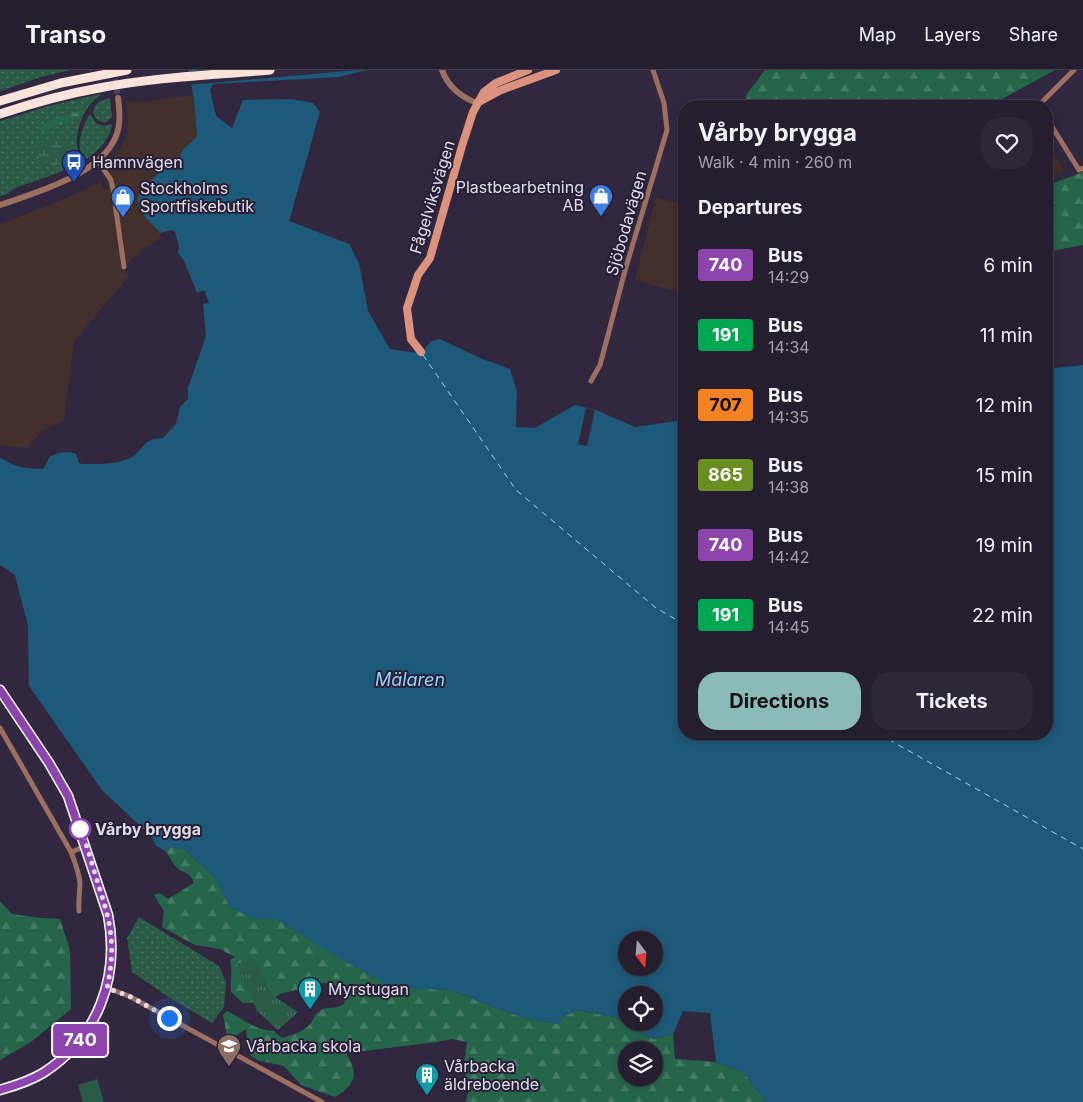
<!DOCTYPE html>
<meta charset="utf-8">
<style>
:root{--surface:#251e2f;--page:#2d2737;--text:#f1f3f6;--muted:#a3a2aa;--line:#423c4b;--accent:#8bbbb9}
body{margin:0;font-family:Inter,sans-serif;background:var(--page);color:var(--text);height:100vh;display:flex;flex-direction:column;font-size:19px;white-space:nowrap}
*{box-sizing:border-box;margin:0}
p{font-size:16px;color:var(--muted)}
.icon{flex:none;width:28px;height:28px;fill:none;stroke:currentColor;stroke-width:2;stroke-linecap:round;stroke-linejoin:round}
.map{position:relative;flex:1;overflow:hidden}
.details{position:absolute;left:678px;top:30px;width:375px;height:640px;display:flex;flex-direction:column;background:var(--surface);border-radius:20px;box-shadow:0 2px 8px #0003,0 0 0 1px var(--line)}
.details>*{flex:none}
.badge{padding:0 10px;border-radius:4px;font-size:18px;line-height:32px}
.needle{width:32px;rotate:164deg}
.tools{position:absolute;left:618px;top:861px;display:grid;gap:10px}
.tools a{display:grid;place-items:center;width:45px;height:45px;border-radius:50%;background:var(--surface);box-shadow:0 2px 8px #0003,0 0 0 1px var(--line);font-size:25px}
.you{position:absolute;width:25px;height:25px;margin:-12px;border:4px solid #fff;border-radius:50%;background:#1a73e8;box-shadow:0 0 0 8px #1a73e833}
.map>.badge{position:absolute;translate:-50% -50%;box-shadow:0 0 0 2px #fff}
h2{padding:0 20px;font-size:19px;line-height:45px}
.round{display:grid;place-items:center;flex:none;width:52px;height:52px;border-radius:20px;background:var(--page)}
.head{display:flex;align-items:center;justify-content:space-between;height:85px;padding:0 20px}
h1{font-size:24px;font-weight:700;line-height:38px}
.cta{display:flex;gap:10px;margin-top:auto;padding:10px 20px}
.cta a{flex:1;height:58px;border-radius:20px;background:var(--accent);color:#111;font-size:20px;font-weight:700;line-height:58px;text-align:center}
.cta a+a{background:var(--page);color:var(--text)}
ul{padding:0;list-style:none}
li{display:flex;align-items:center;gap:15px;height:70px;padding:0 20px}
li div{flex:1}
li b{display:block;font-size:19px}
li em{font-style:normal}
li .badge{min-width:55px;font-weight:700;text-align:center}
header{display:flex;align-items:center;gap:30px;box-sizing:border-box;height:70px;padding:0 25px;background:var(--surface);border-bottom:1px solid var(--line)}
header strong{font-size:24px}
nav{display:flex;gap:28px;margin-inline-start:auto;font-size:18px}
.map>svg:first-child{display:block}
.industrial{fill:#432f2c}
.grass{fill:url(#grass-dots)}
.forest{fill:url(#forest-firs);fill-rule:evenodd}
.wetland{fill:url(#wetland-marsh)}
.park{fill:url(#park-tufts)}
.pitch{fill:#2a5b46}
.water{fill:#1d5979;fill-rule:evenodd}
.pier{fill:#31283f}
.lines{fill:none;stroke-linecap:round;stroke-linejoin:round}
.ferry{stroke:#92d4fc;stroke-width:1;stroke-dasharray:6 5;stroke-linecap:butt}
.tertiary-tunnel{stroke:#4b4359;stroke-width:6;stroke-dasharray:6 3;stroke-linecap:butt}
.minor{stroke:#9d6f61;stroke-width:5}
.tertiary{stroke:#9d6f61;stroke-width:6}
.secondary{stroke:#dc937d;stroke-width:8}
.motorway{stroke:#fbe3dc;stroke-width:9}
.line-casing{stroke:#fff;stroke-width:11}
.line{stroke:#8e44ad;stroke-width:8}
.walk{stroke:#e1dceb;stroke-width:5;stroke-dasharray:0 9}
.stop-dot{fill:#fff;stroke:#8e44ad;stroke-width:2.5}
.labels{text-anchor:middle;stroke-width:4;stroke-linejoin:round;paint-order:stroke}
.poi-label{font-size:16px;fill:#e1dceb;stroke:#271f35;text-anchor:start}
.street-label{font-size:16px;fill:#e1dceb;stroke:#271f35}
.stop-label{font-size:16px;font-weight:bold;fill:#e1dceb;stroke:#271f35;text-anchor:start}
.water-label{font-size:18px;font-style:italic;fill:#92d4fc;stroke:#271f35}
</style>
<header>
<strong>Transo</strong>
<nav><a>Map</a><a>Layers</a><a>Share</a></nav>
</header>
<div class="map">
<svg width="1083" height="1032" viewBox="0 0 1083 1032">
<defs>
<pattern id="grass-dots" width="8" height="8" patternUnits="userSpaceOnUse" patternTransform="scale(1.25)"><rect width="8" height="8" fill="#2a5b46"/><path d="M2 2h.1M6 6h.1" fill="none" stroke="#497261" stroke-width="1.8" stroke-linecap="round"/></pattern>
<pattern id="forest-firs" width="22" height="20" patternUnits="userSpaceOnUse" patternTransform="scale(1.25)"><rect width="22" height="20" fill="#25664b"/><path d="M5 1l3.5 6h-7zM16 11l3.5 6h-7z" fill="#447b65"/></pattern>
<pattern id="wetland-marsh" width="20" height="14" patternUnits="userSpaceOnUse" patternTransform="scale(1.25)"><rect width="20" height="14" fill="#2a5b46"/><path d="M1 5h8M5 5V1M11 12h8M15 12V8" fill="none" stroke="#497261"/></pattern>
<pattern id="park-tufts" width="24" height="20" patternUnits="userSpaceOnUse" patternTransform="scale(1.25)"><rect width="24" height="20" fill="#2a5b46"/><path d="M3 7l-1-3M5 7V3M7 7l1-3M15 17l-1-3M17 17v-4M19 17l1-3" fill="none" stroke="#497261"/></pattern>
</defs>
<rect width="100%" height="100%" fill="#31283f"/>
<!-- industrial -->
<path class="industrial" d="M 193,25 L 197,65 L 181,83 L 180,87 L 164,102 L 143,144 L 161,164 L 160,168 L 121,197 L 128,207 L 74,271 L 64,350 L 43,360 L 27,378 L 0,375 L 0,154 L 57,132 L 101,112 L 104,120 L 108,119 L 105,108 L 111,103 L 110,93 L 122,75 L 127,63 L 128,50 L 126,31 L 144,32 Z
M 1046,68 L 1064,101 L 1046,109 Z
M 656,127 L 684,135 L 684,224 L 635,210 Z"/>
<!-- grass -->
<path class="grass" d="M 0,0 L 70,0 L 41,7 L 0,21 Z
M 99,24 L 101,25 C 86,34 76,56 77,73 C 77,80 80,86 78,92 L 58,103 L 15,118 L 7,124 L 0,126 L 0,51 L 49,36 Z
M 110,28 L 112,47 L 107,52 C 89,53 88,31 110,28 Z
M 90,44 L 97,54 L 104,56 L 111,54 L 112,56 C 108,72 98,81 85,90 C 74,77 82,57 90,44 Z
M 139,847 L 219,896 L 226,912 L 224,937 L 212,953 L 170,928 L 132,902 L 127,868 Z"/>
<!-- forest -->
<path class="forest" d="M 765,0 L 1055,0 L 989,36 L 744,36 L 747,24 Z
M 80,41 L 83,41 L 83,44 L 76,49 L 43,61 L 39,59 L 41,55 Z
M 1083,102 L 1083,175 L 1046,182 L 1046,116 Z
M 172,777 L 186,780 L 216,809 L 230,837 L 255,848 L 277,849 L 305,867 L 393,917 L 449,920 L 524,948 L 559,954 L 562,947 L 577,940 L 615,947 L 634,960 L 653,969 L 673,964 L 675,989 L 716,992 L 743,1002 L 766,1032 L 466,1032 L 468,1023 L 464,994 L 467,972 L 452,969 L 437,972 L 347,983 C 348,989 352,993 353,998 C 357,1012 345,1021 335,1027 L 301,1015 L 284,996 L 257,990 L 251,986 L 248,980 L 246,959 L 234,967 L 227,966 L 223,945 L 227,941 C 242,948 256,961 274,961 L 282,968 C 292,965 305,961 311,953 C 314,948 316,943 321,940 C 328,936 335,940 344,934 L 345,927 L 343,920 L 330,913 L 323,913 L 280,924 L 268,932 L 243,933 L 231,922 C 230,911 233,901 230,890 L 235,887 L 220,879 L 195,875 L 162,857 L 164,841 L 154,825 L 160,823 L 168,829 L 194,813 C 188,799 185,805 176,797 C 171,792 170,785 164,780 ZM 626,980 L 654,980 L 654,1008 L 626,1008 Z
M 0,831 L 12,844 L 41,848 L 60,849 L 70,880 L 71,939 L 31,972 L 0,990 Z"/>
<!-- wetland -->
<path class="wetland" d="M 67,68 L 70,70 L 73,83 L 69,87 L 66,94 L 54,99 L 41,94 L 35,76 L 38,73 Z"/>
<!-- park -->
<path class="park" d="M 253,888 L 274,926 L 298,942 L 278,960 L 257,941 L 237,894 Z"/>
<!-- pitch -->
<path class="pitch" d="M 97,1009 L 104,1032 L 83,1032 L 78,1015 Z"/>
<!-- water -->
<path class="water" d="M 188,0 L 367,0 L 338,7 L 213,14 L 210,20 L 216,46 L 232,58 L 243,30 L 291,29 L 313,33 L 320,42 L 289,151 L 349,174 L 359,193 L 368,241 L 390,279 L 417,283 L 424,280 L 431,271 L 440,269 L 480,288 L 510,299 L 517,322 L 516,357 L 535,358 L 575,335 L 596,340 L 635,357 L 684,350 L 684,664 L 1046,664 L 1046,299 L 1083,295 L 1083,1032 L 766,1032 L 743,1002 L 716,992 L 710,943 L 683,941 L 673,964 L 653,969 L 634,960 L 615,947 L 578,940 L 562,947 L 559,954 L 524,948 L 449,920 L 393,918 L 325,880 L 277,849 L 255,849 L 230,837 L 216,809 L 186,780 L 172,777 L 164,780 L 156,776 L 152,767 L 102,720 L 29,616 L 28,556 L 15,505 L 0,495 L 0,388 C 6,390 9,393 14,395 C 23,398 34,399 43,399 C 46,396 46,392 49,388 C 54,382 69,381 76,384 L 79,393 L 83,394 C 97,394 117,395 130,388 C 145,380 140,369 163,368 L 176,354 L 180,337 L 188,329 L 188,318 L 206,266 L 203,234 L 209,233 L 204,220 L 197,223 L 184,191 L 178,183 L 179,176 L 175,162 L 171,160 L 160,163 C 152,154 139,144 138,131 C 137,114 167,100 177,89 C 179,88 180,85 181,83 C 185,76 193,72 197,65 L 193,23 ZM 626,870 L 654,870 L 654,898 L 626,898 ZM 626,925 L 654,925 L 654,952 L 626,952 Z"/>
<!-- pier -->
<path class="pier" d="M 208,0 L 358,0 L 188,15 L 185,2 Z
M 586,338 L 595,340 L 587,376 L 578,374 Z"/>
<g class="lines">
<!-- ferry -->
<path class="ferry" d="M 423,285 L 516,420 L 656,538 L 684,554
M 879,664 L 1083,779"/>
<!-- tertiary-tunnel -->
<path class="tertiary-tunnel" d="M 114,0 L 118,28"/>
<!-- minor -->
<path class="minor" d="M 1039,36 L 1039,35 L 1074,0
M 1046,47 L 1079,100 L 1083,98
M 98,91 L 111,110 L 113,119 L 124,197
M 591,311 L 600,295 L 626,197 L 667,60 L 664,33 L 653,0
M 0,658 L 71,782 C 75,792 79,802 80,813 C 80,822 78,831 79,841
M 71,782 L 86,776
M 107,918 L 129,926 L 322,1032"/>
<!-- tertiary -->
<path class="tertiary" d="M 442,0 C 448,17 461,27 477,33
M 0,135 C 35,123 102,104 116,66 C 121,54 120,41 118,28
M 0,620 L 49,693 L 69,726 L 108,845 C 120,906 97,969 43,1003 C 30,1011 14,1016 0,1020"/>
<!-- secondary -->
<path class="secondary" d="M 477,33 L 501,20 L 556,0
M 421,282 L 411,269 L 407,238 L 418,205 L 430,188 L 462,76 L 473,42 L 484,22 L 496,13 L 528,0"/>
<!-- motorway -->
<path class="motorway" d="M 0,31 L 61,13 L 127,0
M 0,44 C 33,33 65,24 99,18 C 155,7 214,5 270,0"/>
</g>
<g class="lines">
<!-- line casing -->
<g class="line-casing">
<path id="line" d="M 0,620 L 49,693 L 68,726 L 108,845 C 120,907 98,968 43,1003 C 30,1011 14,1016 0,1020"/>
</g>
<!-- line -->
<use href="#line" class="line"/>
<!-- walk -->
<path class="walk" d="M 80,759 C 87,774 91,791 96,807 C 110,852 117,871 107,918 L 129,926 L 169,948"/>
</g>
<!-- icons -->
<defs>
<g id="bus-pin" transform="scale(1.25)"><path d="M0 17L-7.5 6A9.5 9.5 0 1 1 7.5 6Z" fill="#1a4fb4" stroke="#271f35"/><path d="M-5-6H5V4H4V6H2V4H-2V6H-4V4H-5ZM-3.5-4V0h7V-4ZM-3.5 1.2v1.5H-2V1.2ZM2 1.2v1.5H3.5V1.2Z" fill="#fff"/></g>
<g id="shop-pin" transform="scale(1.25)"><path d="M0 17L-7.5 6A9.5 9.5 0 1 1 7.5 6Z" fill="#3f7fe0" stroke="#271f35"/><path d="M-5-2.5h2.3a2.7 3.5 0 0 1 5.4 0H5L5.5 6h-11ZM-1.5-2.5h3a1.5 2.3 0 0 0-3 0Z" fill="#fff"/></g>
<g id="building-pin" transform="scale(1.25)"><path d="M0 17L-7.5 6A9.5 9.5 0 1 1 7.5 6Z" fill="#0f9aa8" stroke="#271f35"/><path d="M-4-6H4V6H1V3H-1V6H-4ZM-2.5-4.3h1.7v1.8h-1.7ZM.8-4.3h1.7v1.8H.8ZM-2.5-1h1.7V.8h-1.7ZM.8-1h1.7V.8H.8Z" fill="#fff"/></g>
<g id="school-pin" transform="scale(1.25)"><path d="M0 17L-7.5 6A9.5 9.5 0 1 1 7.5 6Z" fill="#8d6e63" stroke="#271f35"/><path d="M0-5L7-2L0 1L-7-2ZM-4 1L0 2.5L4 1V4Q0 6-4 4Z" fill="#fff"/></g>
</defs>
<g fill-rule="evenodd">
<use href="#bus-pin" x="74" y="92"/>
<use href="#shop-pin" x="601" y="126"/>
<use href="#shop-pin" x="123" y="127"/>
<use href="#building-pin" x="310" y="919"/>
<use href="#school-pin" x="229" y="976"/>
<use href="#building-pin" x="427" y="1005"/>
</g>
<!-- markers -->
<circle class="stop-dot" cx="80" cy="759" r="10"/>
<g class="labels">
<!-- poi labels -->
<g class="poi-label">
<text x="92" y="98">Hamnvägen</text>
<text x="584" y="123" text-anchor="end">Plastbearbetning<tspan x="584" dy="18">AB</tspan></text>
<text x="140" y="124">Stockholms<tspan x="140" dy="18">Sportfiskebutik</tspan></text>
<text x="328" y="925">Myrstugan</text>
<text x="246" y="982">Vårbacka skola</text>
<text x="444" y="1002">Vårbacka<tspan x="444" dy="18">äldreboende</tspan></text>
</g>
<!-- street labels -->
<g class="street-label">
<text transform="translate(432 127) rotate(-73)" y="6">Fågelviksvägen</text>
<text transform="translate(626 153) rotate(-74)" y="6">Sjöbodavägen</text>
</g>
<!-- stop labels -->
<g class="stop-label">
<text x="95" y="765">Vårby brygga</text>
</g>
<!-- water labels -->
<g class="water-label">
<text x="410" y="616">Mälaren</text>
</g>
</g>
</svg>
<div class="tools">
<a><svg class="needle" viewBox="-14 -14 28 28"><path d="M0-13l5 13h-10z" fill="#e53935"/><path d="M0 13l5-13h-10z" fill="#a3a2aa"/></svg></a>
<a><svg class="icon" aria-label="locate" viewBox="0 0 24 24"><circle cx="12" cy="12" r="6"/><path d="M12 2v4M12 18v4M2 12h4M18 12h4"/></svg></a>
<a><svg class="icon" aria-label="layers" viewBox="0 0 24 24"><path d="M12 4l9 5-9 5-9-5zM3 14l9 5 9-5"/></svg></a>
</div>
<div class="you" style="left:169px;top:948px"></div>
<b class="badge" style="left:80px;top:970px;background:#8e44ad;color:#fff">740</b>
<section class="details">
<div class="head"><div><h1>Vårby brygga</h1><p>Walk · 4 min · 260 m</p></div><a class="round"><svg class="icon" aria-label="heart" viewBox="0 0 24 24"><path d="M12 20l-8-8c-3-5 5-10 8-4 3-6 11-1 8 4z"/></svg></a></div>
<h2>Departures</h2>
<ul>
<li><span class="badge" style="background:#8e44ad;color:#fff">740</span><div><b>Bus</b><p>14:29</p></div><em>6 min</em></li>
<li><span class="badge" style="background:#00a651;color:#fff">191</span><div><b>Bus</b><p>14:34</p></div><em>11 min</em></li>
<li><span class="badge" style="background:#f58220;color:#111">707</span><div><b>Bus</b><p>14:35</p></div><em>12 min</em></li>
<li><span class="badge" style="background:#6b8e23;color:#fff">865</span><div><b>Bus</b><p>14:38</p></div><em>15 min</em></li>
<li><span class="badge" style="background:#8e44ad;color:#fff">740</span><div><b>Bus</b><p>14:42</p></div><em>19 min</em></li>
<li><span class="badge" style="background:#00a651;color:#fff">191</span><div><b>Bus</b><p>14:45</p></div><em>22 min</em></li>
</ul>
<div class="cta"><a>Directions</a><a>Tickets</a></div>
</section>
</div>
